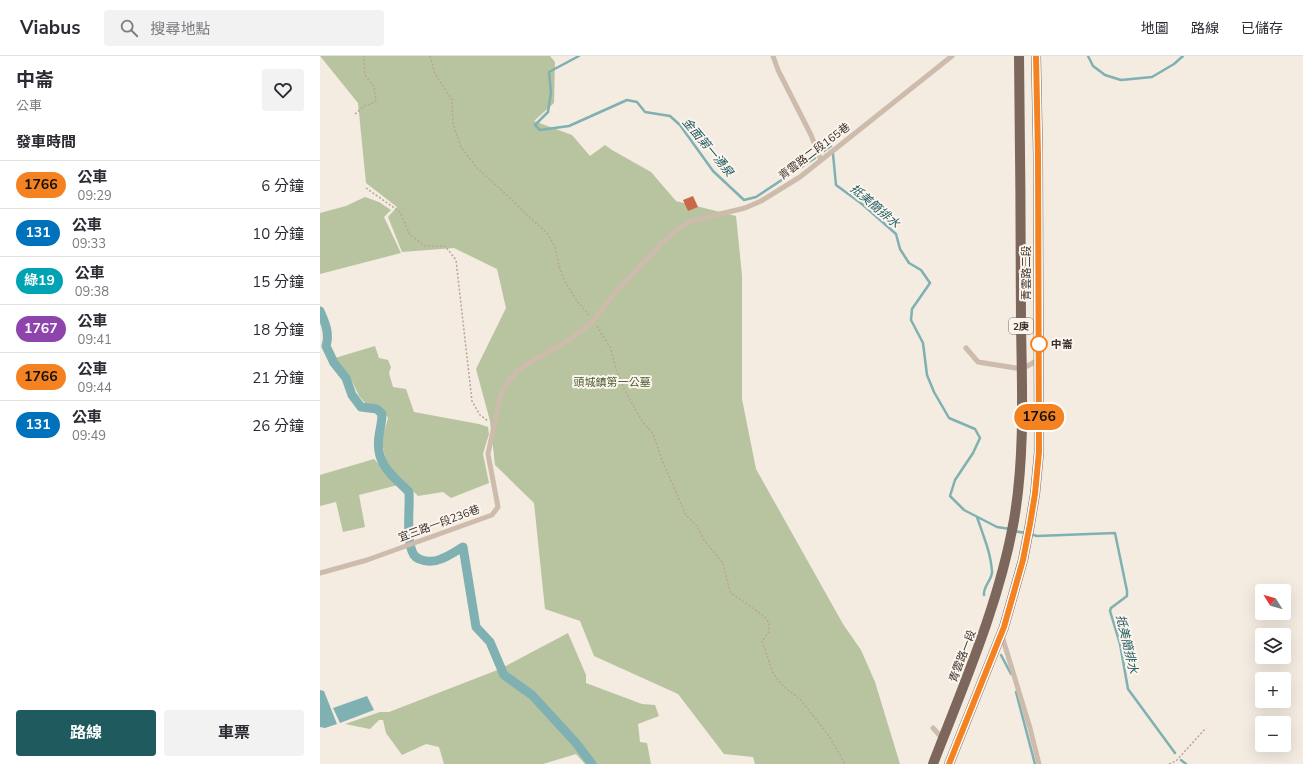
<!DOCTYPE html>
<html lang="zh-TW">
<meta charset="utf-8">
<style>
:root{--surface:#fff;--page:#f2f2f3;--text:#2b2b33;--muted:#7c7c81;--line:#e1e1e2;--accent:#1f5a5e}
body{margin:0;font-family:"Nunito Sans","Noto Sans TC",sans-serif;background:var(--page);color:var(--text);height:100vh;display:flex;flex-direction:column;font-size:15px;white-space:nowrap}
*{box-sizing:border-box;margin:0}
p{font-size:13px;color:var(--muted)}
.icon{flex:none;width:22px;height:22px;fill:none;stroke:currentColor;stroke-width:2;stroke-linecap:round;stroke-linejoin:round}
.map{position:relative;flex:1;overflow:hidden}
.side{display:flex;flex-direction:column;background:var(--surface);width:320px}
.side>*{flex:none}
.badge{padding:0 8px;border-radius:13px;font-size:14px;line-height:26px}
.needle{width:26px;rotate:307deg}
.tools{position:absolute;left:935px;top:528px;display:grid;gap:8px}
.tools a{display:grid;place-items:center;width:36px;height:36px;border-radius:4px;background:var(--surface);box-shadow:0 4px 16px #0002;font-size:20px}
.map>.badge{position:absolute;translate:-50% -50%;box-shadow:0 0 0 2px #fff}
h2{padding:0 16px;font-size:15px;line-height:36px}
.round{display:grid;place-items:center;flex:none;width:42px;height:42px;border-radius:4px;background:var(--page)}
.head{display:flex;align-items:center;justify-content:space-between;height:68px;padding:0 16px}
h1{font-size:19px;font-weight:700;line-height:30px}
.button{display:flex;gap:8px;margin-top:auto;padding:8px 16px}
.button a{flex:1;height:46px;border-radius:4px;background:var(--accent);color:#fff;font-size:16px;font-weight:700;line-height:46px;text-align:center}
.button a+a{background:var(--page);color:var(--text)}
ul{padding:0;list-style:none}
li{display:flex;align-items:center;gap:12px;height:48px;padding:0 16px;border-top:1px solid var(--line)}
li div{flex:1}
li b{display:block;font-size:15px}
li em{font-style:normal}
li .badge{min-width:44px;font-weight:700;text-align:center}
header{display:flex;align-items:center;gap:24px;box-sizing:border-box;height:56px;padding:0 20px;background:var(--surface);border-bottom:1px solid var(--line)}
header strong{font-size:19px}
nav{display:flex;gap:22px;margin-inline-start:auto;font-size:14px}
.search{width:280px;height:36px;background:var(--page);display:flex;align-items:center;gap:10px;box-sizing:border-box;padding:0 14px;border-radius:4px;color:var(--muted);font-size:15px}
main{display:flex;flex:1;min-height:0}
.map>svg:first-child{display:block}
.green{fill:#b8c4a0}
.water{fill:#7fb0b2}
.lines{fill:none;stroke-linecap:round;stroke-linejoin:round}
.stream{stroke:#7fb0b2;stroke-width:2.5}
.canal{stroke:#7fb0b2;stroke-width:9}
.building{fill:#c8694b}
.path{stroke:#b9a596;stroke-width:1.5;stroke-dasharray:2 2;stroke-linecap:butt}
.lane{stroke:#cdbbac;stroke-width:5}
.primary{stroke:#7d675c;stroke-width:10}
.line-casing{stroke:#fff;stroke-width:9}
.line{stroke:#f58220;stroke-width:6}
.stop-dot{fill:#fff;stroke:#f58220;stroke-width:2}
.labels{text-anchor:middle;stroke-width:4;stroke-linejoin:round;paint-order:stroke}
.shield{fill:#fbf5ee;stroke:#756b66;stroke-width:1}
.shield-label{font-size:10px;font-weight:bold;fill:#3b302b}
.street-label{font-size:11px;fill:#3b302b;stroke:#fbf5ee}
.stop-label{font-size:11px;font-weight:bold;fill:#3b302b;stroke:#fbf5ee;text-anchor:start}
.park-label{font-size:11px;fill:#4a5a2e;stroke:#fbf5ee}
.water-label{font-size:12px;font-style:italic;fill:#1f5a5e;stroke:#fbf5ee}
</style>
<header>
<strong>Viabus</strong>
<div class="search"><svg class="icon" aria-label="search" viewBox="0 0 24 24"><circle cx="10" cy="10" r="6"/><path d="M15 15l6 6"/></svg>搜尋地點</div>
<nav><a>地圖</a><a>路線</a><a>已儲存</a></nav>
</header>
<main>
<section class="side">
<div class="head"><div><h1>中崙</h1><p>公車</p></div><a class="round"><svg class="icon" aria-label="heart" viewBox="0 0 24 24"><path d="M12 20l-8-8c-3-5 5-10 8-4 3-6 11-1 8 4z"/></svg></a></div>
<h2>發車時間</h2>
<ul>
<li><span class="badge" style="background:#f58220;color:#111">1766</span><div><b>公車</b><p>09:29</p></div><em>6 分鐘</em></li>
<li><span class="badge" style="background:#0072bc;color:#fff">131</span><div><b>公車</b><p>09:33</p></div><em>10 分鐘</em></li>
<li><span class="badge" style="background:#00a3b4;color:#fff">綠19</span><div><b>公車</b><p>09:38</p></div><em>15 分鐘</em></li>
<li><span class="badge" style="background:#8e44ad;color:#fff">1767</span><div><b>公車</b><p>09:41</p></div><em>18 分鐘</em></li>
<li><span class="badge" style="background:#f58220;color:#111">1766</span><div><b>公車</b><p>09:44</p></div><em>21 分鐘</em></li>
<li><span class="badge" style="background:#0072bc;color:#fff">131</span><div><b>公車</b><p>09:49</p></div><em>26 分鐘</em></li>
</ul>
<div class="button"><a>路線</a><a>車票</a></div>
</section>
<div class="map">
<svg width="983" height="708" viewBox="0 0 983 708">
<rect width="100%" height="100%" fill="#f4ebe1"/>
<!-- green -->
<path class="green" d="M 0,0 L 230,0 L 235,6 L 234,47 L 214,65 L 252,79 L 270,100 L 285,89 L 292,94 L 331,116 L 356,145 L 416,160 L 422,219 L 422,343 L 436,413 L 523,568 L 541,594 L 555,626 L 580,708 L 435,708 L 433,701 L 404,698 L 358,638 L 274,600 L 260,565 L 225,553 L 214,447 L 175,409 L 170,365 L 156,313 L 186,252 L 177,213 L 134,192 L 82,196 L 68,161 L 77,151 L 46,127 L 38,47 Z
M 45,141 L 59,146 L 71,154 L 64,161 L 81,197 L 0,218 L 0,157 L 26,150 Z
M 55,290 L 59,302 L 68,304 L 71,311 L 69,317 L 73,331 L 86,333 L 94,356 L 159,368 L 168,371 L 169,378 L 163,398 L 169,427 L 131,442 L 123,436 L 98,440 L 66,408 L 62,384 L 68,362 L 63,353 L 46,348 L 39,340 L 31,323 L 15,302 Z
M 54,403 L 78,429 L 39,439 L 45,471 L 23,476 L 16,446 L 0,450 L 0,419 Z
M 248,577 L 266,619 L 266,627 L 322,648 L 335,649 L 339,660 L 318,668 L 320,686 L 327,687 L 331,708 L 265,708 L 256,698 L 223,708 L 124,708 L 119,691 L 106,688 L 82,699 L 66,677 L 63,664 L 59,664 L 50,673 L 25,668 L 60,656 L 69,656 L 180,613 Z"/>
<!-- water -->
<path class="water" d="M 0,634 L 4,635 L 17,668 L 5,672 L 0,671 Z
M 47,640 L 54,654 L 20,667 L 13,652 Z"/>
<g class="lines">
<!-- stream -->
<path class="stream" d="M 259,0 L 229,16 L 231,36 L 228,56 L 215,69 L 220,74 L 249,70 L 307,44 L 317,46 L 325,56 L 350,60 L 360,69 L 393,115 L 424,144 L 436,141 L 495,102
M 768,0 L 773,10 L 785,19 L 801,24 L 832,21 L 854,8 L 863,0
M 504,95 L 511,90
M 513,98 L 516,129 L 542,148 L 576,178 L 580,193 L 589,207 L 601,214 L 610,227 L 592,253 L 591,264 L 603,287 L 607,319 L 614,336 L 629,362 L 655,373 L 660,382 L 653,397 L 635,424 L 630,440 L 644,454 L 677,471 L 690,473
M 657,461 C 663,479 671,497 672,516 C 672,524 663,530 664,539
M 694,475 L 705,477
M 710,478 L 717,480 L 795,477 L 807,535 L 807,540 L 791,552 L 790,555 L 800,588 L 808,633 L 855,697
M 681,599 L 691,618
M 696,636 L 715,708
M 861,704 L 866,708"/>
<!-- canal -->
<path class="canal" d="M 0,255 C 5,266 10,278 6,290 L 14,307 L 26,322 L 32,339 L 41,351 L 57,353 L 62,358 C 62,366 60,373 59,380 C 55,408 71,418 89,436 C 90,453 86,480 92,495 C 95,506 112,507 121,503 C 129,500 136,495 143,491 L 156,571 L 170,586 L 184,619 L 212,639 L 256,687 L 272,708"/>
</g>
<!-- building -->
<path class="building" d="M 373,140 L 378,151 L 368,155 L 363,144 Z"/>
<g class="lines">
<!-- path -->
<path class="path" d="M 110,0 L 115,18 L 132,44 L 133,68 L 141,91 L 157,112 L 188,140 L 208,160 L 227,177 L 235,191 L 239,210 L 244,224 L 257,245 L 269,259
M 35,58 L 44,50 L 51,48 L 56,45 L 54,31 L 45,19 L 44,0
M 46,132 L 80,156 L 90,179 L 105,190 L 125,190 L 136,204 L 152,345 L 160,359 L 168,365
M 277,270 L 291,293 L 296,313 L 305,335 L 322,365 L 333,378 L 342,404 L 366,459 L 377,470 L 384,484 L 403,507 L 410,536 L 445,561 L 449,567 L 449,576 L 442,585 L 453,617 L 463,630 L 481,644 L 509,680 L 525,708
M 849,708 L 856,705 L 886,672"/>
<!-- lane -->
<path class="lane" d="M 453,0 L 458,14 L 491,79 L 501,104
M 646,292 L 658,306 L 702,313 L 718,304
M 0,517 L 47,504 L 172,459 L 178,451 L 168,398 L 181,337 L 190,323 L 201,312 L 254,281 L 273,265 L 294,238 L 341,188 L 360,171 L 371,165 L 425,152 L 441,145 L 480,121 L 632,0
M 682,580 L 710,672 L 719,708
M 613,672 L 623,683"/>
<!-- primary -->
<path class="primary" d="M 613,708 C 644,628 679,548 694,464 C 705,400 702,333 701,268 C 701,179 700,89 699,0
M 629,708 L 684,571 L 703,504 L 710,468 L 715,438 L 719,396 L 718,99 L 716,0"/>
</g>
<g class="lines">
<!-- line casing -->
<g class="line-casing">
<path id="line" d="M 629,708 L 684,571 L 703,504 L 710,468 L 715,438 L 719,396 L 718,99 L 716,0"/>
</g>
<!-- line -->
<use href="#line" class="line"/>
</g>
<!-- markers -->
<circle class="stop-dot" cx="719" cy="288" r="8"/>
<g class="labels">
<!-- shield labels -->
<rect class="shield" x="689" y="262" width="24" height="16" rx="3"/>
<g class="shield-label">
<text x="701" y="274">2庚</text>
</g>
<!-- street labels -->
<g class="street-label">
<text transform="translate(494 95) rotate(-37)" y="4">青雲路二段165巷</text>
<text transform="translate(706 217) rotate(-90)" y="4">青雲路二段</text>
<text transform="translate(119 467) rotate(-20)" y="4">宜三路一段236巷</text>
<text transform="translate(642 600) rotate(-69)" y="4">青雲路一段</text>
</g>
<!-- stop labels -->
<g class="stop-label">
<text x="731" y="292">中崙</text>
</g>
<!-- park labels -->
<g class="park-label">
<text x="292" y="330">頭城鎮第一公墓</text>
</g>
<!-- water labels -->
<g class="water-label">
<text transform="translate(388 91) rotate(50)" y="4">金面第一湧泉</text>
<text transform="translate(555 150) rotate(40)" y="4">抵美簡排水</text>
<text transform="translate(807 588) rotate(77)" y="4">抵美簡排水</text>
</g>
</g>
</svg>
<div class="tools">
<a><svg class="needle" viewBox="-14 -14 28 28"><path d="M0-13l5 13h-10z" fill="#e53935"/><path d="M0 13l5-13h-10z" fill="#7c7c81"/></svg></a>
<a><svg class="icon" aria-label="layers" viewBox="0 0 24 24"><path d="M12 4l9 5-9 5-9-5zM3 14l9 5 9-5"/></svg></a>
<a>+</a>
<a>−</a>
</div>
<b class="badge" style="left:719px;top:361px;background:#f58220;color:#111">1766</b>
</div>
</main>
